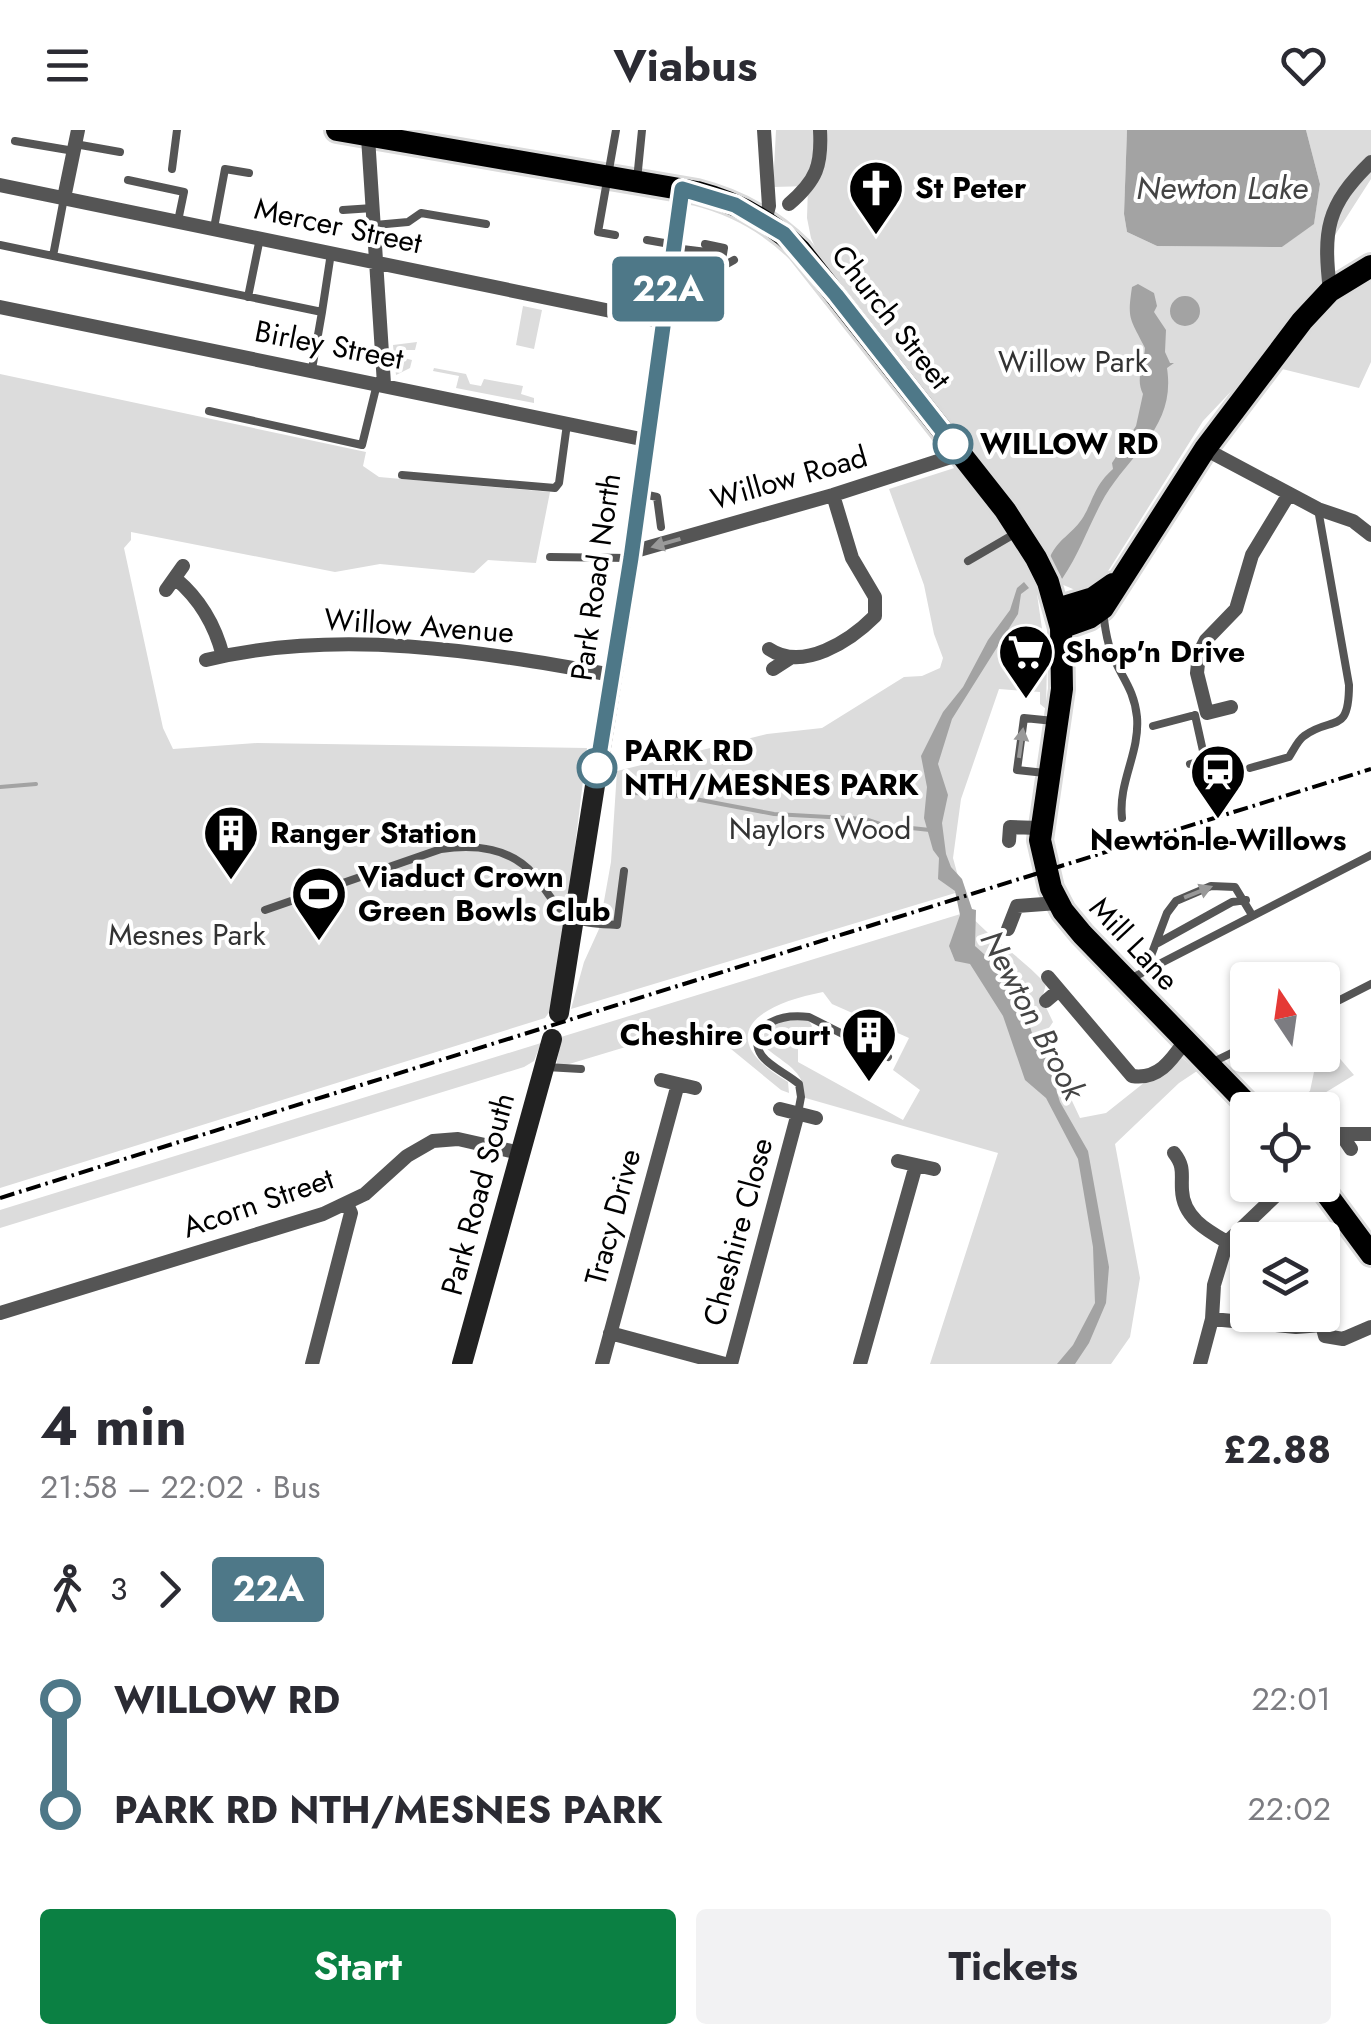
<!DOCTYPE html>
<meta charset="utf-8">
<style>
:root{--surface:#fff;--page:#f2f2f3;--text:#2b2b33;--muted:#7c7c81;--accent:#0b8043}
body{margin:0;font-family:Jost,sans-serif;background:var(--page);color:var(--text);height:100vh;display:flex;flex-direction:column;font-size:38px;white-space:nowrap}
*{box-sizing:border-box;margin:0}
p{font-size:32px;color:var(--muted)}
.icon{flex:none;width:55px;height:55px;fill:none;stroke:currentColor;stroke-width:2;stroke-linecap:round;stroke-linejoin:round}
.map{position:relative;height:1234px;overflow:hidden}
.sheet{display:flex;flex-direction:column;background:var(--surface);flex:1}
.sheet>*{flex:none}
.badge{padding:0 20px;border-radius:8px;font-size:35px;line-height:65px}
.needle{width:65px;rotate:347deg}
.fabs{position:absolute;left:1230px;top:832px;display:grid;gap:20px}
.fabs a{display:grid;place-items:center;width:110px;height:110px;border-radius:10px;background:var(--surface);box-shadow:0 2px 8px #0004;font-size:50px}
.map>.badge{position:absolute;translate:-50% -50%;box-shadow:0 0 0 5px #fff}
.legs{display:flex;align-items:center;gap:15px;height:110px;padding:0 40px;font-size:32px}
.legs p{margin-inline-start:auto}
.headline{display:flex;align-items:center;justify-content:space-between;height:170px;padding:0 40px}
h1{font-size:55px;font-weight:700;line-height:75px}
.primary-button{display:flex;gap:20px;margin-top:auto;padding:20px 40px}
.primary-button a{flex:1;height:115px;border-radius:10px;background:var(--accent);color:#fff;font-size:40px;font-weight:700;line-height:115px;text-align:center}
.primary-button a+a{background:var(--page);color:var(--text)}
ul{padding:0 40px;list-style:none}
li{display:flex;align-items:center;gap:35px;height:110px;font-size:38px}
li i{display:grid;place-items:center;width:15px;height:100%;margin:0 12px;background:currentColor}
li i::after{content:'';width:25px;height:25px;margin:-12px;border:8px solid;border-radius:50%;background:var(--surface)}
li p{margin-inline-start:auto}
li:first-child i{background:linear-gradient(#0000 50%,currentColor 0)}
li:last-child i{background:linear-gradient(currentColor 50%,#0000 0)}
header{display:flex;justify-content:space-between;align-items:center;height:130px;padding:0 40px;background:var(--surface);font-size:45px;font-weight:700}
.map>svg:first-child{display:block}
.green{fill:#dcdcdc}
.water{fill:#a3a3a3}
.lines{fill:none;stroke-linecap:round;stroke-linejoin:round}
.stream{stroke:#a3a3a3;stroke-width:4}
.primary-casing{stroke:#dbdbdb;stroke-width:28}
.lane{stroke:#555;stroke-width:8}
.street{stroke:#555;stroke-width:14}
.secondary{stroke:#222;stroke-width:20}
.primary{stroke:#000;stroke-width:22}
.rail{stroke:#000;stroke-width:4;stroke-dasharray:15 5 2.5 5;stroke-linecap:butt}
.oneway{fill:#999}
.line-1-casing{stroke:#fff;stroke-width:22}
.line-1{stroke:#4e7888;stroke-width:15}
.stop-1-dot{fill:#fff;stroke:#4e7888;stroke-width:5}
.labels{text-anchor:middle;stroke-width:8;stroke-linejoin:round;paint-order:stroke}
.poi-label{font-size:30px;font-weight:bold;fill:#000;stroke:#fff;text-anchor:start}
.street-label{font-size:30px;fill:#000;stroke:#fff}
.park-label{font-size:30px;fill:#333;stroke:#fff}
.stop-label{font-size:30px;font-weight:bold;fill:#000;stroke:#fff;text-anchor:start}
.water-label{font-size:32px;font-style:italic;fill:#444;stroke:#fff}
</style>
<header><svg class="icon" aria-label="menu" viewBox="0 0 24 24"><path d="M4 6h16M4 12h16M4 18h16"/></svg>Viabus<svg class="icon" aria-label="heart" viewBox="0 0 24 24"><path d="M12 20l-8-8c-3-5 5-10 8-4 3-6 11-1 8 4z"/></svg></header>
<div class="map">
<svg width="1371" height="1234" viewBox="0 0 1371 1234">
<rect width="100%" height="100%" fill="#fff"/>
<!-- green -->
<path class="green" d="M 776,0 L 1127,0 L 1124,84 L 1127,102 L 1157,116 L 1282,117 L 1314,93 L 1320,54 L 1306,0 L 1371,0 L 1371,49 L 1328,116 L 1342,163 L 1371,144 L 1371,232 L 1359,258 L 1258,233 L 1203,291 L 1105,446 L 1080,462 L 1061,454 L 1037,464 L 1047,533 L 1046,579 L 1040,574 L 1040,562 L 999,559 L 961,669 L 953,728 L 962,761 L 571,879 L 584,832 L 599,799 L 611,732 L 617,641 L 767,604 L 822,598 L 904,547 L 922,546 L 940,538 L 943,528 L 934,504 L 924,455 L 889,359 L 973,332 L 836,165 L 811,108 L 807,88 L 808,56 L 773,57 Z
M 523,176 L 542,180 L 534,219 L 516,215 Z
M 417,212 L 415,220 L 405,220 L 404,228 L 412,230 L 410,238 L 396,245 L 393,215 Z
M 434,238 L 466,244 L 470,254 L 481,256 L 484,249 L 523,256 L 521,264 L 534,268 L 534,273 L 456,258 L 459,246 L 433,241 Z
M 0,244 L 366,322 L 363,336 L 379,347 L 550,362 L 536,433 L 488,430 L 474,443 L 380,434 L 335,442 L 131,402 L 131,410 L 124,418 L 163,598 L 173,619 L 257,613 L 587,618 L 556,873 L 545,888 L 0,1058 Z
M 967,782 C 993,811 1020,826 1046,854 L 1042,869 L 1053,892 L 1045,904 L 1054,913 L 1051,926 L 1080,988 L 1106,983 L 1179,925 L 1197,941 L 1179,953 L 1115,1014 L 1140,1148 L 1130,1207 L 1111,1234 L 930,1234 L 998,1023 L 802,967 C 809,942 781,932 765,917 L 764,904 C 778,890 789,888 809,891 L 812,896 L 798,917 L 798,932 L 903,990 L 920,960 L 893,940 L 909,908 L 832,874 L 823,862 C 760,874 709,905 788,952 L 789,963 L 781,960 L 720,910 L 672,903 L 556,938 L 561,907 Z
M 1323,909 L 1354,945 L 1297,980 L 1284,980 L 1310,961 L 1314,942 L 1307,925 L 1322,925 Z
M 541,913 L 534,931 L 524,937 L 0,1098 L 0,1080 Z"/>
<!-- water -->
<path class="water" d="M 1127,0 L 1306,0 L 1320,54 L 1314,94 L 1282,117 L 1157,116 L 1127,102 L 1124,84 Z
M 1138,154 L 1154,163 L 1157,176 L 1154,182 L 1166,200 L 1165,222 L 1170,233 L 1174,233 L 1167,238 C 1176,296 1132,322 1105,366 C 1089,394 1081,421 1062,449 L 1050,427 C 1059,408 1071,405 1082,389 C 1094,370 1093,357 1113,339 L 1112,333 L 1136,296 L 1143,264 C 1135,249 1144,234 1145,218 C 1130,188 1127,190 1132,157 Z
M1170 181a15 15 0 1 1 30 0a15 15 0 1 1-30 0Z
M 1024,452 L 1029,458 L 1021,464 L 1018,484 L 952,589 L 938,634 L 948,665 L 942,693 L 946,724 L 951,737 L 962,749 L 972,779 L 976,780 L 975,816 L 1003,841 L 1026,884 L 1032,903 L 1046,927 L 1060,972 L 1088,1021 L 1109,1137 L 1106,1173 L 1089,1213 L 1075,1234 L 1057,1234 L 1073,1215 L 1095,1173 L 1093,1117 L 1078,1029 L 1046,968 L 1025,950 L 1003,886 L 970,834 L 955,831 L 949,816 L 960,785 L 955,761 L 938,749 L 939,728 L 933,720 L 924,688 L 927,657 L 921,626 L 943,582 L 963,557 L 988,510 L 1010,480 L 1017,458 Z"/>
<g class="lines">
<!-- stream -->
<path class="stream" d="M 0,657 L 36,654
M 633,663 L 674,665 L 774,684 L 865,689 L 883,695 L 930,700"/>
<!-- primary casing -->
<g class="primary-casing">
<path id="primary" d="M 337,0 L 697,62 C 736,72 771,91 800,120 L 1005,380 L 1036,428 L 1048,452 L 1061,498 L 1062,559 L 1040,710 L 1051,758 L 1063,781 L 1082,804 L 1253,980
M 1057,479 L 1093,468 L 1113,454
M 1061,498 L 1089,488 L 1103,478 L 1205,319 L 1302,191 L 1330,161 L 1371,136
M 1320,1055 L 1371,1124"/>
</g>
<!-- lane -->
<path class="lane" d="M 15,11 L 74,21
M 75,14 L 120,22
M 172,39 L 177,0
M 128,50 L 184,62 L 178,91
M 637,50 L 642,0
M 343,80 L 373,78
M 375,95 L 408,92 L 421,83 L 486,94
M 214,98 L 225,39 L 249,43
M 615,105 L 598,102 L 616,0
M 647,110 L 670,114
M 0,115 L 322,182 L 312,239
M 674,118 L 723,124 L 724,118 L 705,114
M 53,126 L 64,68
M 673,130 L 725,135 L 734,130
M 633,137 L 648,140 L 651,152 L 665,152
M 248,167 L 260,108
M 322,182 L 331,123
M 209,281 L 362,315 L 377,254
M 402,345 L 555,358 L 559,353 L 567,294
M 643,364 L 657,367 L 661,397
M 550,427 L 630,428
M 968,431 L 1016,403
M 1103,482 C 1105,496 1106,509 1111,521 C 1119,545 1134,557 1137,587 C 1140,623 1118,652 1122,688
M 1153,596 L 1191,586
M 1190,634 L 1205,630 L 1195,585
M 1250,638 L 1289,627 C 1293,621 1298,610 1304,606 C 1332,585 1349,606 1349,555 L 1318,379
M 1045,643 L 1017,640 L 1024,588 L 1054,591
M 265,780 L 441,719 C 475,714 512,718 535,746 C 547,760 554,777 571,787 C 583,794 603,794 617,795 L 624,741
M 1158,813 L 1232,772 L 1246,770
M 1146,839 L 1167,783 L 1176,771 L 1211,756 L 1235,757 L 1252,785
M 1130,849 L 1371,725
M 1322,879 L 1371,854
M 1213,932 L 1248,915
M 546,937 L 581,939
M 798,983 L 801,967 L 799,954 C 781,938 747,930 760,899 C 776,887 790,885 809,887 L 888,927"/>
<!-- street -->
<path class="street" d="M 764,0 L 769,76 L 765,91
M 368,7 L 384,254
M 0,55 L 664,192
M 64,68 L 78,0
M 789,74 C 817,50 822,35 820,0
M 1330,161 C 1323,100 1326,76 1371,32
M 0,177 L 646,310
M 1205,319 L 1318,379 L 1353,391 L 1371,405
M 632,422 L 833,365 L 960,324
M 176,449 C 201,470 215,495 223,526
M 166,460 L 183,436
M 769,519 C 803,542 850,511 875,486 L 875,467 L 852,428 L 833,365
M 206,530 C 338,498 480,521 612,545
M 773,539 L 790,528
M 1231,577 L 1207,583 L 1197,543 L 1199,524 L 1206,510 L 1236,479 L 1252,425 L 1289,364
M 1009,711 L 1010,697 L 1039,698
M 1008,799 L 1017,776 L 1058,773
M 1048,847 L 1132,946 C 1158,950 1171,931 1185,911
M 1046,871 L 1059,860
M 661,950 L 695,958
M 780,979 L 816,988
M 1351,1019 L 1341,1004 L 1371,1004
M 1174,1023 C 1185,1037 1181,1044 1182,1060 C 1183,1087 1206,1100 1227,1112
M 898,1031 L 934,1039
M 0,1183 L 323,1084 L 365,1064 L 407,1026 L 433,1011 L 458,1009 L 520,1023
M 1212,1189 L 1296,1197 L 1322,1195 L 1322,1185
M 1322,1195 L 1325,1206 L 1343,1209 L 1371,1197
M 610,1203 L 725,1234
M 312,1234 L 351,1083 L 347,1074
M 602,1234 L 678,954
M 731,1234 L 798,983
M 860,1234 L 916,1035
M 1200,1234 L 1212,1189 L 1214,1155 L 1227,1112 L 1287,1055"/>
<!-- secondary -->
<path class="secondary" d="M 559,883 L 631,428 L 682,59
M 462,1234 L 552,909"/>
<!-- primary -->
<use href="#primary" class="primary"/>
<!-- rail -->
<path class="rail" d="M 0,1068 L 1371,639"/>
</g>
<!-- one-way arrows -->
<defs><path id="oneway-solid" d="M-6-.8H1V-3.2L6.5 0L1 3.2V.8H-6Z" transform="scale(2.5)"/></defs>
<g class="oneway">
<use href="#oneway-solid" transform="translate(666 413) rotate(164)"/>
<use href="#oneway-solid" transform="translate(1021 613) rotate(-82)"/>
<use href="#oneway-solid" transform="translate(1198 762) rotate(-22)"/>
</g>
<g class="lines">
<!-- line-1 casing -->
<g class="line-1-casing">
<path id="line-1" d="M 597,638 L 631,428 L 682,59 L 735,75 L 784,104 L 836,165 L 953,314"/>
</g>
<!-- line-1 -->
<use href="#line-1" class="line-1"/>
</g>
<!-- icons -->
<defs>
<g id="church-pin" transform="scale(2.875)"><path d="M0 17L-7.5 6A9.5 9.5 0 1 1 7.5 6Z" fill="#000" stroke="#fff"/><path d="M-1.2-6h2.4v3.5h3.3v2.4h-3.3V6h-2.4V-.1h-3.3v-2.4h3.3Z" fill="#fff"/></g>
<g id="supermarket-pin" transform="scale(2.875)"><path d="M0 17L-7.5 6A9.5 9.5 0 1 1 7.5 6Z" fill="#000" stroke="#fff"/><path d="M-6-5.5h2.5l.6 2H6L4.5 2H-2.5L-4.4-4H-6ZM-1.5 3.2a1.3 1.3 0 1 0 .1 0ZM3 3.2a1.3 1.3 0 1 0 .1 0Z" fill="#fff"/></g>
<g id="station-pin" transform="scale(2.875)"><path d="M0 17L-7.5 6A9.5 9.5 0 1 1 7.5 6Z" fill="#000" stroke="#fff"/><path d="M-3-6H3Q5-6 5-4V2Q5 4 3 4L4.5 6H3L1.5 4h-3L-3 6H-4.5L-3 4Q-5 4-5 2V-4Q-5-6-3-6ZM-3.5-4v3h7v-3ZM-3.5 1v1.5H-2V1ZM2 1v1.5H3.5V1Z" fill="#fff"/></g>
<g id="building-pin" transform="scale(2.875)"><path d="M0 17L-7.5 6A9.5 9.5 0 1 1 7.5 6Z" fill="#000" stroke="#fff"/><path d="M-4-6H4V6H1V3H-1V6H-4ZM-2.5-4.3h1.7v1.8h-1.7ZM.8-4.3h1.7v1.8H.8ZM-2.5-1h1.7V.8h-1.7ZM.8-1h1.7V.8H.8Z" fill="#fff"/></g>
<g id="stadium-pin" transform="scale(2.875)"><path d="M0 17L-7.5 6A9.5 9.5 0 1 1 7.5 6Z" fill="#000" stroke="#fff"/><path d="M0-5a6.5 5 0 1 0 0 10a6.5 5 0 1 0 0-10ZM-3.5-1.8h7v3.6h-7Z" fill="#fff"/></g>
</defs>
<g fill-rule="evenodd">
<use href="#church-pin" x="876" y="58"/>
<use href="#supermarket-pin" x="1026" y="522"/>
<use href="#station-pin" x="1218" y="642"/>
<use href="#building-pin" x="231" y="703"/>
<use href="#stadium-pin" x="319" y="764"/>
<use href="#building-pin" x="869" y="905"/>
</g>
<!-- markers -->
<g class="stop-1-dot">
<circle cx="953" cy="314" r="18"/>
<circle cx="597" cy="638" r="18"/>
</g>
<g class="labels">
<!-- poi labels -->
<g class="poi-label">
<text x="915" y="68">St Peter</text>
<text x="1065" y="532">Shop'n Drive</text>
<text x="270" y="713">Ranger Station</text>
<text x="1218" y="720" text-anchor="middle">Newton-le-Willows</text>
<text x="358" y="757">Viaduct Crown<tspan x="358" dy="34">Green Bowls Club</tspan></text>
<text x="830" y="915" text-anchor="end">Cheshire Court</text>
</g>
<!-- street labels -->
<g class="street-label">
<text transform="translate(338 96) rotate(12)" y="10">Mercer Street</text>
<text transform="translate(891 187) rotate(52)" y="10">Church Street</text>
<text transform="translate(329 215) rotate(11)" y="10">Birley Street</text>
<text transform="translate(789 348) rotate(-16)" y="10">Willow Road</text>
<text transform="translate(596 447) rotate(-82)" y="10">Park Road North</text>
<text transform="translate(419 496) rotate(4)" y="10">Willow Avenue</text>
<text transform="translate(1134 814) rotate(47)" y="10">Mill Lane</text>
<text transform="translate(478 1064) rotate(-75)" y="10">Park Road South</text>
<text transform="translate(258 1073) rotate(-19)" y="10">Acorn Street</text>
<text transform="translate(613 1087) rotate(-75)" y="10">Tracy Drive</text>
<text transform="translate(738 1102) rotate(-75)" y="10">Cheshire Close</text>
</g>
<!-- park labels -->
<g class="park-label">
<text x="1073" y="242">Willow Park</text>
<text x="820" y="709">Naylors Wood</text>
<text x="187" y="815">Mesnes Park</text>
</g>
<!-- stop labels -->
<g class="stop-label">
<text x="980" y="324">WILLOW RD</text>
<text x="624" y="631">PARK RD<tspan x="624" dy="34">NTH/MESNES PARK</tspan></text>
</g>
<!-- water labels -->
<g class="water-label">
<text x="1222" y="69">Newton Lake</text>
<text transform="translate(1033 885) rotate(62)" y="11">Newton Brook</text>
</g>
</g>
</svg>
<div class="fabs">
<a><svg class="needle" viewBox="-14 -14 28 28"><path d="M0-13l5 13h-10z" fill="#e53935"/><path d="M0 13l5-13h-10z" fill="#7c7c81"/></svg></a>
<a><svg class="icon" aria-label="locate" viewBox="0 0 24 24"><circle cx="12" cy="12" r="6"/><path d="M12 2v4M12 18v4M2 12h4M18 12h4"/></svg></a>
<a><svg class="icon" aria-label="layers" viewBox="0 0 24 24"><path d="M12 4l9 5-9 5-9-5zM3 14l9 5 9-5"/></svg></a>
</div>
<b class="badge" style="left:668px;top:159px;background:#4e7888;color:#fff">22A</b>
</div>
<section class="sheet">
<div class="headline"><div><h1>4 min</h1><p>21:58 – 22:02 · Bus</p></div><b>£2.88</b></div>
<div class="legs"><svg class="icon" aria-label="walk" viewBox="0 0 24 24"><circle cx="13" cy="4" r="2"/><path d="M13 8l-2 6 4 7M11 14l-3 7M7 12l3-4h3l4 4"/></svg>3<svg class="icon" aria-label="forward" viewBox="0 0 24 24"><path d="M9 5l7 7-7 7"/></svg><b class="badge" style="background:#4e7888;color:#fff">22A</b></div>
<ul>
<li><i style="color:#4e7888"></i><b>WILLOW RD</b><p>22:01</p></li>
<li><i style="color:#4e7888"></i><b>PARK RD NTH/MESNES PARK</b><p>22:02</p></li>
</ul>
<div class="primary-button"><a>Start</a><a>Tickets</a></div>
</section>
